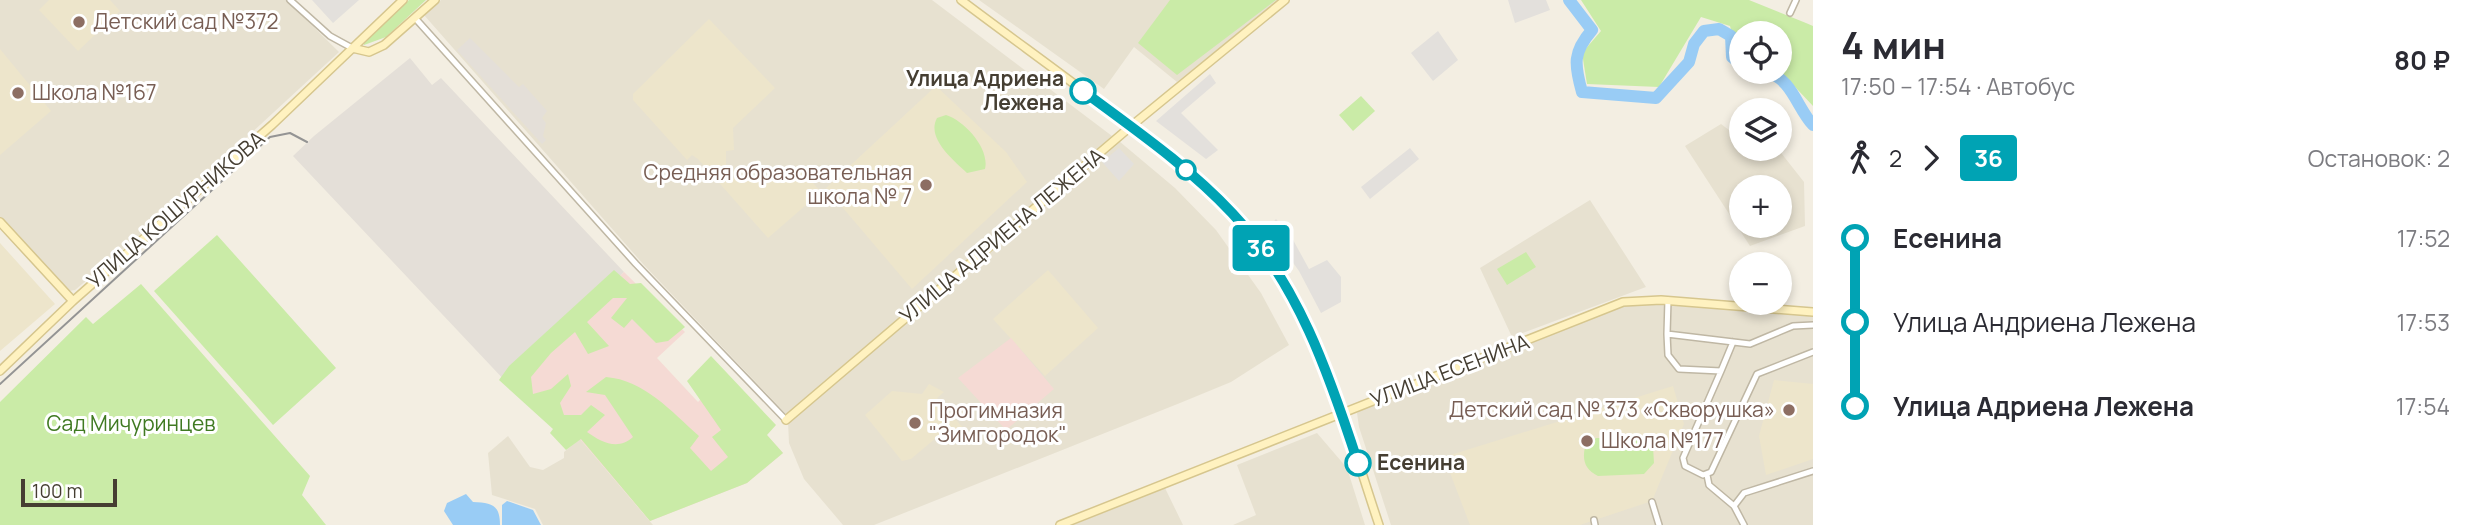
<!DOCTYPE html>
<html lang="ru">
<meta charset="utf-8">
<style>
:root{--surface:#fff;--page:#f2f2f3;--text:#2b2b33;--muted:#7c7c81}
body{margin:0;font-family:Manrope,sans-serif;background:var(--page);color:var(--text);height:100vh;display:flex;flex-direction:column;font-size:26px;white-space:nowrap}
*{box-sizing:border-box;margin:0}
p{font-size:23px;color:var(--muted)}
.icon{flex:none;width:38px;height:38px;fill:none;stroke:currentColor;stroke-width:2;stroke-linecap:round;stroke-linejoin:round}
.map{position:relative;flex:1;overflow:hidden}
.details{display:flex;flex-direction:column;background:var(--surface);width:665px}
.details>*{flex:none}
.badge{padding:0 14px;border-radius:5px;font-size:24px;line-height:46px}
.buttons{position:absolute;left:1729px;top:21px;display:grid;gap:14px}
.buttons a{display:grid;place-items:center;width:63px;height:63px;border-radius:50%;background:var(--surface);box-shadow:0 4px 10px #0003;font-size:35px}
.scale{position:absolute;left:21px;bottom:18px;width:96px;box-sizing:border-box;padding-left:7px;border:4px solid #453e32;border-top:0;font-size:19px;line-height:24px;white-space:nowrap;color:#453e32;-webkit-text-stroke:5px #fff;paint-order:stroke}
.map>.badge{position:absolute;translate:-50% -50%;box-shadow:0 0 0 4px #fff}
.legs{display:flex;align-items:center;gap:10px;height:77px;padding:0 28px;font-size:23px}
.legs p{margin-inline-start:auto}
.headline{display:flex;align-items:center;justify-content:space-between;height:119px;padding:0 28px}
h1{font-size:38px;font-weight:700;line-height:52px}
ul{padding:0 28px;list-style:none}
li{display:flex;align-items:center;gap:24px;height:84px;font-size:26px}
li i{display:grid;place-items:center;width:10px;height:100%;margin:0 9px;background:currentColor}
li i::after{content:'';width:18px;height:18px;margin:-9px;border:5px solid;border-radius:50%;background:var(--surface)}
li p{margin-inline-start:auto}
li:first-child i{background:linear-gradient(#0000 50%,currentColor 0)}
li:last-child i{background:linear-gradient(currentColor 50%,#0000 0)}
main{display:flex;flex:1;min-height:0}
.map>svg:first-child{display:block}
.residential{fill:#e7e1d0;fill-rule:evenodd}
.industrial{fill:#e4dfd8}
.education{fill:#ede5cb}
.medical{fill:#f5dad4}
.green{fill:#caeba7}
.parking{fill:#e3e0dc}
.water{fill:#99ccf5}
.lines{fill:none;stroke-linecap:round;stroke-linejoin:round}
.river{stroke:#99ccf5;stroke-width:12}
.street-casing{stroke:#bfb7a4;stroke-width:8}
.secondary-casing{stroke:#d6c68e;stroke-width:10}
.street{stroke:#fff;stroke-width:5}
.secondary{stroke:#fff2c0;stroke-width:7}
.tram{stroke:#949494;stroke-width:2}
.line-1-casing{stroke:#fff;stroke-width:16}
.line-1{stroke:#00a3b4;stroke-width:10}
.education-dot{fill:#8d6e63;stroke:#fff;stroke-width:2.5}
.stop-1-dot{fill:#fff;stroke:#00a3b4;stroke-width:3.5}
.labels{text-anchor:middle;stroke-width:6;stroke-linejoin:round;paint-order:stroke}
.education-label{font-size:21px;fill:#785e54;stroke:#fff;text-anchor:start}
.stop-label{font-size:21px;font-weight:bold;fill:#453e32;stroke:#fff;text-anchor:end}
.street-label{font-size:21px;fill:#453e32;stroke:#fff}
.park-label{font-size:21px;fill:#407a22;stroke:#fff}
</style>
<main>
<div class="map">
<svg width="1813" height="525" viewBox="0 0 1813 525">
<rect width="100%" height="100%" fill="#f3eee2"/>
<!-- residential -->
<path class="residential" d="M 0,0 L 286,0 L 339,52 L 154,223 L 75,290 L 69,291 L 0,218 Z
M 441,0 L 932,0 L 1112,136 L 787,415 L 644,265 L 424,15 Z
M 979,0 L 1280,0 L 1177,82 L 1134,47 L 1104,89 Z
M 1721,124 L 1729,130 L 1741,130 L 1741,149 L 1778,149 L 1804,182 L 1805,226 L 1750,246 L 1685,146 ZM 1741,187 L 1780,187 L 1780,226 L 1741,226 Z
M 1119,141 L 1175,188 L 1216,230 L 1261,293 L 1289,345 L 1231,382 L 1180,403 L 874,525 L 843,525 L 804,479 L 789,443 L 788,422 Z
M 1590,200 L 1646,287 L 1512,337 L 1480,268 Z
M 1637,303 L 1813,315 L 1813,525 L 1391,525 L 1359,427 L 1357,413 L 1362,408 L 1600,314 Z
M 1317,433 L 1347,468 L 1365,525 L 1233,525 L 1256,515 L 1237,465 Z
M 508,436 L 530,467 L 543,470 L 564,458 L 564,452 L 580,439 L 653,525 L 543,525 L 535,509 L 492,495 L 488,453 Z
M 1165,488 L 1183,525 L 1073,525 Z"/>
<!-- industrial -->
<path class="industrial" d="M 470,38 L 519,87 L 523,84 L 547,111 L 542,118 L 546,123 L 543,136 L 546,140 L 542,144 L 457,50 Z
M 410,58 L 432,85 L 441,78 L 624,272 L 508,384 L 293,156 L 314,136 Z"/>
<!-- education -->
<path class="education" d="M 49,0 L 110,0 L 120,11 L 78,51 L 39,10 Z
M 709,19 L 775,88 L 733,128 L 734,150 L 726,151 L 726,178 L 788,178 L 801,169 L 821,192 L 768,238 L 698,159 L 692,155 L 687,160 L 633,100 L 633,94 Z
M 0,49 L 51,111 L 0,155 Z
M 936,86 L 1006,152 L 1027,182 L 912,289 L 826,188 Z
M 0,243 L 55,304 L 0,351 Z
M 1048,270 L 1098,328 L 1045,376 L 993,319 Z
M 1774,380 L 1813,384 L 1813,459 L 1766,475 L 1759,436 Z
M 929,384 L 944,392 L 937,398 L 965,430 L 949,438 L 943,432 L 911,459 L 902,461 L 865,415 L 892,391 L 922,394 Z
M 1673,386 L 1684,424 L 1652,501 L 1580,525 L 1470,525 L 1444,457 Z"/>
<!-- medical -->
<path class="medical" d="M 624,272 L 685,332 L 657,358 L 698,402 L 719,381 L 783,453 L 747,483 L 650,521 L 580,439 L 508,384 Z
M 1011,338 L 1054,389 L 1006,430 L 958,378 Z"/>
<!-- green -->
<path class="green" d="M 409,0 L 426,0 L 386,37 L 364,45 L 364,41 Z
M 1170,0 L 1276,0 L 1177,75 L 1138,43 Z
M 1581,0 L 1749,0 L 1806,23 L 1813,26 L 1813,106 L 1780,71 L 1780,33 L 1741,33 L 1741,53 L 1737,51 L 1730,26 L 1701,17 L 1659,87 L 1587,84 L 1582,53 L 1601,31 Z
M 1361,96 L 1375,111 L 1353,131 L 1339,115 Z
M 946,115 C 965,121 990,149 985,169 L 967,173 C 953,160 926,138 937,118 Z
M 217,235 L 336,368 L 273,425 L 154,291 Z
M 1526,252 L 1536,267 L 1507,285 L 1497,269 Z
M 614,270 L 630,284 L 641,283 L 685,327 L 668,341 L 656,343 L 632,319 L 624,328 L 611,318 L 627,298 L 613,298 L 587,322 L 609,346 L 588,354 L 575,332 L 551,353 L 531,377 L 533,394 L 551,389 L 568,374 L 571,386 L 560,403 L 564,415 L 581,415 L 591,405 L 605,415 L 587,432 C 601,442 618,451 633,437 L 605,395 L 586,392 L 606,377 C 644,380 671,411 699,436 L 690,448 L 711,471 L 728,457 L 712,437 L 721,430 L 687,381 L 711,356 L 776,425 L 767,435 L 783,453 L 747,483 L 650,521 L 581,439 L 566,450 L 550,433 L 553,429 L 499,380 L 509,366 Z
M 141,284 L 310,476 L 302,495 L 326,525 L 0,525 L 0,402 L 86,317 L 93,324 Z
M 1596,438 C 1616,438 1638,434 1653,447 L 1654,463 L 1644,474 L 1598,476 C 1585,470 1582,460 1585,447 Z"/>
<!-- parking -->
<path class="parking" d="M 312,0 L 359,0 L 333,23 Z
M 1508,0 L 1546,0 L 1550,10 L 1515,23 Z
M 1438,31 L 1458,60 L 1433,81 L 1411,53 Z
M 1210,74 L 1216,83 L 1181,113 L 1218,150 L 1206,159 L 1156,121 Z
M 1119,148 L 1134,164 L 1119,181 L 1102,162 Z
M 1410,148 L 1419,159 L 1370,199 L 1361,187 Z
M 1276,219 L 1292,238 L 1309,269 L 1327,260 L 1341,277 L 1341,302 L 1321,313 L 1299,271 L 1268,228 Z"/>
<!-- water -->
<path class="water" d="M 466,494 L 473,502 C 491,503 500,504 500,525 L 453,525 L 444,511 L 447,503 Z
M 507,501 L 533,510 L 541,525 L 502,525 L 502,505 Z"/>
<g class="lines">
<!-- river -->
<path class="river" d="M 1569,0 L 1592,30 C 1573,52 1574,64 1582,92 L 1656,98 L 1689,62 L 1694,44 L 1704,31 L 1719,29 L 1731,36 L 1732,57 L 1741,64
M 1767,72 C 1792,79 1797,108 1813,125"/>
<!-- street casing -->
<g class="street-casing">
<path id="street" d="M 290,0 L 330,36 L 352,48
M 1790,13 L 1796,0
M 415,18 L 636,264 L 786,420
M 1668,300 L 1667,334 L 1750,344 L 1793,326 L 1813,325
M 1667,334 L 1668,355 L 1679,369 L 1721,371 L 1733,342
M 1721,371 L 1683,458 L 1685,466 L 1703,475 L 1711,472 L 1757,374 L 1813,352
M 1707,475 L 1709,485 L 1734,506 L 1744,525
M 1652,502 L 1659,525
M 1734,506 L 1744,493 L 1813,471
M 1594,520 L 1595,525"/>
</g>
<!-- secondary casing -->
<g class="secondary-casing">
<path id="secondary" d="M 961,0 C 1018,43 1076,84 1132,128 C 1188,174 1242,215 1281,278 C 1328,353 1351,442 1379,525
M 352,48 L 369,52 L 384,45 L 435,0
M 0,222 L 73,301
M 0,371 L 73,301 L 272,125 L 403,0
M 786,420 L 1130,127 L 1285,0
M 1060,525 L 1623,302 L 1661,300 L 1813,312"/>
</g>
<!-- street -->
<use href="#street" class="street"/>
<!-- secondary -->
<use href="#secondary" class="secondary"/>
<!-- tram -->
<path class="tram" d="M 0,384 L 270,137 L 290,133 L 307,142"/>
</g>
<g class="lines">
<!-- line-1 casing -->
<g class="line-1-casing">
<path id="line-1" d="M 1083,91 C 1134,129 1188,166 1232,213 C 1298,283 1329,374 1358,463"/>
</g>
<!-- line-1 -->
<use href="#line-1" class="line-1"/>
</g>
<!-- markers -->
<g class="education-dot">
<circle cx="79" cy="22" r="7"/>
<circle cx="18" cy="93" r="7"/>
<circle cx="926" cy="185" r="7"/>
<circle cx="1789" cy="410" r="7"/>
<circle cx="915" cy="423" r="7"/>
<circle cx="1587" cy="441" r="7"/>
</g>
<g class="stop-1-dot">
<circle cx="1083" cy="91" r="12"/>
<circle cx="1186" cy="170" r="9"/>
<circle cx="1358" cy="463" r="12"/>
</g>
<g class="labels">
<!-- education labels -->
<g class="education-label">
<text x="93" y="29">Детский сад №372</text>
<text x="32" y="100">Школа №167</text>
<text x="912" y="180" text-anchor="end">Средняя образовательная<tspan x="912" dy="24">школа № 7</tspan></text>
<text x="1775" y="417" text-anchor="end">Детский сад № 373 «Скворушка»</text>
<text x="929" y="418">Прогимназия<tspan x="929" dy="24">"Зимгородок"</tspan></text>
<text x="1601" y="448">Школа №177</text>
</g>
<!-- stop labels -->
<g class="stop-label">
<text x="1064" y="86">Улица Адриена<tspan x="1064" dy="24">Лежена</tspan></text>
<text x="1377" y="470" text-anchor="start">Есенина</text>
</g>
<!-- street labels -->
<g class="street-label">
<text transform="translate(176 210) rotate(-41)" y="7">УЛИЦА КОШУРНИКОВА</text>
<text transform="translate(1002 236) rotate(-40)" y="7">УЛИЦА АДРИЕНА ЛЕЖЕНА</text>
<text transform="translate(1450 371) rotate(-21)" y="7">УЛИЦА ЕСЕНИНА</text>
</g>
<!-- park labels -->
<g class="park-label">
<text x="131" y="431">Сад Мичуринцев</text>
</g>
</g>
</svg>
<div class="buttons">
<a><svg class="icon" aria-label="locate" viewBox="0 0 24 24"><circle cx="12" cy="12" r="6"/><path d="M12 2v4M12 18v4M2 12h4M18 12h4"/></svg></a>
<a><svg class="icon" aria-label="layers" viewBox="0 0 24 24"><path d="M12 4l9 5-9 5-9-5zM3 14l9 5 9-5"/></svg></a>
<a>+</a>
<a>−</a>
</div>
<div class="scale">100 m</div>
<b class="badge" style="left:1261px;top:248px;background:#00a3b4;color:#fff">36</b>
</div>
<section class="details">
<div class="headline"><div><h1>4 мин</h1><p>17:50 – 17:54 · Автобус</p></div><b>80 ₽</b></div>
<div class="legs"><svg class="icon" aria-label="walk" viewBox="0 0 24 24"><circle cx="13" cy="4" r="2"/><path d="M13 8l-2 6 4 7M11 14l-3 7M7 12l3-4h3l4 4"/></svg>2<svg class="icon" aria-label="forward" viewBox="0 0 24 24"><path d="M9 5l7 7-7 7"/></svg><b class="badge" style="background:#00a3b4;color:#fff">36</b><p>Остановок: 2</p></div>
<ul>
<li><i style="color:#00a3b4"></i><b>Есенина</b><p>17:52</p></li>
<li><i style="color:#00a3b4"></i><span>Улица Андриена Лежена</span><p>17:53</p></li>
<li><i style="color:#00a3b4"></i><b>Улица Адриена Лежена</b><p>17:54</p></li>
</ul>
</section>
</main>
